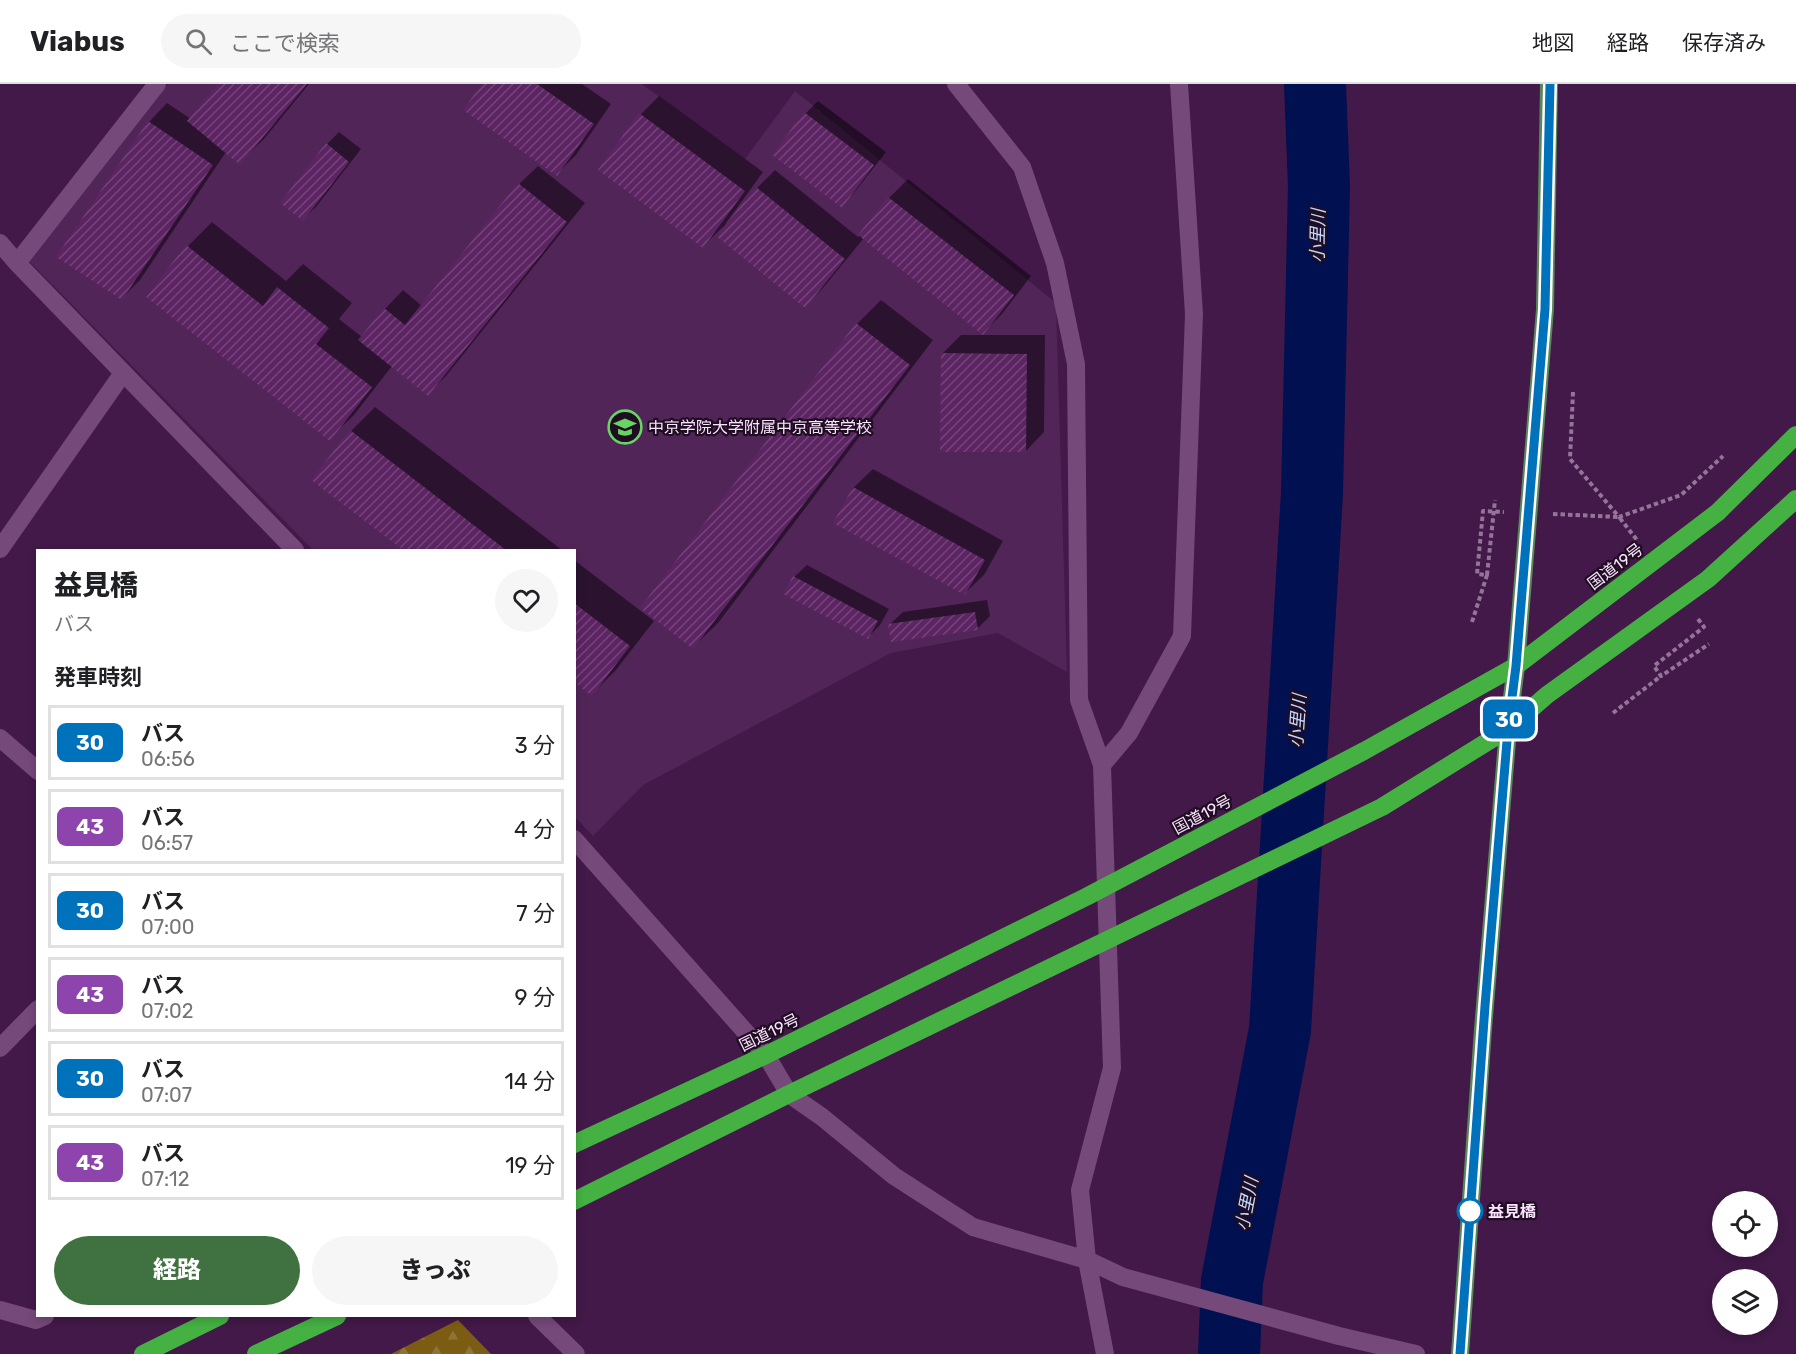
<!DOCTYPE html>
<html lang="ja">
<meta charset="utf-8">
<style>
:root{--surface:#fff;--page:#f6f6f6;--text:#202124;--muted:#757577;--line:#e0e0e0;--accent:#407241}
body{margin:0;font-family:Rubik,"Noto Sans JP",sans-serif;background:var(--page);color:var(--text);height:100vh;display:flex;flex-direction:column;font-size:22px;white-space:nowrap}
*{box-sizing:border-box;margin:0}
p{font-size:20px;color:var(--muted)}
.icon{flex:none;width:33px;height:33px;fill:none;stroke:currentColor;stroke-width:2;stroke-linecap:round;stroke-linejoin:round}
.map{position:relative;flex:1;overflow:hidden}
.details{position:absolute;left:36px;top:465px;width:540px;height:768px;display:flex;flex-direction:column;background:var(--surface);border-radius:0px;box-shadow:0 3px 9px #0003}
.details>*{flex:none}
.badge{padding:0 12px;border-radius:9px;font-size:21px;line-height:39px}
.buttons{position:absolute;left:1712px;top:1107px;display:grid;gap:12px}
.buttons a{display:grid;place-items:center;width:66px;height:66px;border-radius:50%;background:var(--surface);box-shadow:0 3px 9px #0003;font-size:30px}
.map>.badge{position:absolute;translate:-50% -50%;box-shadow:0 0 0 3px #fff}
h2{padding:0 18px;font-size:22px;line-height:54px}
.round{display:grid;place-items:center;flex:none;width:63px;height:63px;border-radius:32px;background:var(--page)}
.headline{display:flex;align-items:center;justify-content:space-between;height:102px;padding:0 18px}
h1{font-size:28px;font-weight:800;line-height:45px}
.cta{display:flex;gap:12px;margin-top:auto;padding:12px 18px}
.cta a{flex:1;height:69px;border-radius:36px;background:var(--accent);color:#fff;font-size:24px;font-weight:800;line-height:69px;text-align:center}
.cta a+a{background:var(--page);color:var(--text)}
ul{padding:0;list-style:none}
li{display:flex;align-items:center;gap:18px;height:75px;margin:0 12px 9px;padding:0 6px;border:3px solid var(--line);border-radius:0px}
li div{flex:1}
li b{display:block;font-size:22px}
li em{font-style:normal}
li .badge{min-width:66px;font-weight:700;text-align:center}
header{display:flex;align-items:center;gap:36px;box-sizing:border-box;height:84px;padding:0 30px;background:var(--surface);border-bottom:2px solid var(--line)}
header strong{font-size:28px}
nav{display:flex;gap:33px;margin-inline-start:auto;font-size:21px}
.search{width:420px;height:54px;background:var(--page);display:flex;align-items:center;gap:15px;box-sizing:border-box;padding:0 21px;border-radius:33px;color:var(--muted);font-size:22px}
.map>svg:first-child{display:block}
.built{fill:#522558}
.forest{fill:url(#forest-firs)}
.shadow{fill:#0007}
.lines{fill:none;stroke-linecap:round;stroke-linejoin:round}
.river{stroke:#001050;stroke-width:62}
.building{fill:url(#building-hatch)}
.path{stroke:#95749a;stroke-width:4;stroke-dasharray:4.5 3;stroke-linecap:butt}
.minor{stroke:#75497a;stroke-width:18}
.major{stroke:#588759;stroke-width:18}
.highway{stroke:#45b143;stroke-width:18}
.line-casing{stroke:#fff;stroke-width:14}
.line{stroke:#0072bc;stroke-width:9}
.stop-dot{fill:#fff;stroke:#0072bc;stroke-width:3}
.labels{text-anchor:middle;stroke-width:4.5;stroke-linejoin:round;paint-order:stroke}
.poi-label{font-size:16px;fill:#fae1fd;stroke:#1f0e22;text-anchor:start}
.street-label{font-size:16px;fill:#fae1fd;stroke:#1f0e22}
.stop-label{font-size:16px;font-weight:bold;fill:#fae1fd;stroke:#1f0e22;text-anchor:start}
.water-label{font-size:18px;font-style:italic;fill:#c3d8ff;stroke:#1f0e22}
</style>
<header>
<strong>Viabus</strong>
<div class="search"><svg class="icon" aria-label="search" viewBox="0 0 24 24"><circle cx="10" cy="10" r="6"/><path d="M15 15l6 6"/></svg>ここで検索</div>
<nav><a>地図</a><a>経路</a><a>保存済み</a></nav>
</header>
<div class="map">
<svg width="1796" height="1270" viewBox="0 0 1796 1270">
<defs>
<pattern id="forest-firs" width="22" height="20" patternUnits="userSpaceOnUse" patternTransform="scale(1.5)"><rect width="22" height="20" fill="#7c5c13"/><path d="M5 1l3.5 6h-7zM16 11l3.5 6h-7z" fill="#907336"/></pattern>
<pattern id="building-hatch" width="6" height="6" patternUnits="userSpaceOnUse" patternTransform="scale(1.5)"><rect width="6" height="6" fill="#5c2463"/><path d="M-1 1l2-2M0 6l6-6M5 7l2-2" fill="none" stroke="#74447a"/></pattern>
</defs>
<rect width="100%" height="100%" fill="#421948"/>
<!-- built -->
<path class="built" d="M 168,0 L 642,0 L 745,75 L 795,7 L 1056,219 L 1067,588 L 998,549 L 891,569 L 643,701 L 593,752 L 575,733 L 574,466 L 313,466 L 28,176 Z"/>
<!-- forest -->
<path class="forest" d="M 458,1236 L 491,1270 L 391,1270 Z"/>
<!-- shadow -->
<path class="shadow" d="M 220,0 L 309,0 L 264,55 L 239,79 L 226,68 L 140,196 L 122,214 L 149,38 L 167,19 L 191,35 Z
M 483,0 L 582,0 L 611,20 L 576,71 L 557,90 Z
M 659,12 L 763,88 L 726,139 L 728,140 L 757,104 L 775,86 L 858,153 L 889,114 L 908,95 L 1031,192 L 1002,230 L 983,249 L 864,154 L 823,204 L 805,222 L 723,143 L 703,162 L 641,30 Z
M 818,17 L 886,68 L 854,109 L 842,122 L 774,71 L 806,29 Z
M 339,48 L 361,65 L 316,123 L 303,135 L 327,60 Z
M 538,82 L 585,119 L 446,292 L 428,310 L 392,282 L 354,331 L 329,355 L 188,162 L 212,138 L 286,197 L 303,180 L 352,219 L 339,235 L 362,253 L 385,225 L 403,206 L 422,222 L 519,100 Z
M 881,216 L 933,256 L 718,539 L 693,563 L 857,240 Z
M 961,251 L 1045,251 L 1044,348 L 1026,367 L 943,269 Z
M 375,323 L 562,466 L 405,466 L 313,396 L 351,347 Z
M 873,385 L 1003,457 L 984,491 L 965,509 L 835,438 L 854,403 Z
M 574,476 L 654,537 L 616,586 L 592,610 L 574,597 Z
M 807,481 L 889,525 L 880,541 L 868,553 L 794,493 Z
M 987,516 L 990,532 L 977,545 L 890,540 L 903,528 Z"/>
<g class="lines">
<!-- river -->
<path class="river" d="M 1229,1270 L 1232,1197 L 1280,946 L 1312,409 L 1319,103 L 1315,0"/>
</g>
<!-- building -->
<path class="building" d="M 218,0 L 307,0 L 240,81 L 187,37 Z
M 482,0 L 537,0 L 594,40 L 557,92 L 463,26 Z
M 804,28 L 874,81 L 842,124 L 772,71 Z
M 639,29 L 745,107 L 703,164 L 598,86 Z
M 148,37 L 213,81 L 122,216 L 56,173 Z
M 326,59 L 349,78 L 303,137 L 280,119 Z
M 518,99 L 567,138 L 428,312 L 358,256 L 384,224 L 405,241 Z
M 756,103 L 845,175 L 805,224 L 716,152 Z
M 888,113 L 1014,211 L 983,251 L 858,151 Z
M 186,161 L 263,222 L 277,203 L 329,244 L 316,260 L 372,303 L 330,357 L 146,213 Z
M 856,239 L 910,281 L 693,565 L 640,524 Z
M 941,269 L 1027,270 L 1026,368 L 940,368 Z
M 350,346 L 506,466 L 403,466 L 311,396 Z
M 853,403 L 985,476 L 965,511 L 833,439 Z
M 793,492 L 878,537 L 868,555 L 783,510 Z
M 574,519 L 630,562 L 592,612 L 574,598 Z
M 975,528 L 978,546 L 891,558 L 888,540 Z"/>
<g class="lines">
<!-- path -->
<path class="path" d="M 1573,308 L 1570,375 L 1619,433 L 1681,411 L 1723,372
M 1553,430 L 1619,433 L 1637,456
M 1487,491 L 1495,416
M 1698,535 L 1704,543 L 1654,582 L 1661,592 L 1709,560
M 1472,538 L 1487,491 L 1477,490 L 1483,427 L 1504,428
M 1613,629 L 1661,592"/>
<!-- minor -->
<path class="minor" d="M 956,0 L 1022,83 L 1055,179 L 1076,280 L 1079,616 L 1102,681 L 1112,984 L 1080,1106 L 1087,1176 L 1105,1270
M 0,159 L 17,179 L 295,466
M 17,179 L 157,0
M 0,465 L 123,289
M 0,654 L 38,687
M 1102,681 L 1129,649 L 1182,552 L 1194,230 L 1179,0
M 574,755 L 766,971 L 789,1010 L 822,1033 L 894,1092 L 973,1143 L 1087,1176 L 1123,1193 L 1339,1252 L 1416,1270
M 0,964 L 38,925
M 0,1226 L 36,1236 L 45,1232
M 537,1232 L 576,1270"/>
<!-- major -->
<path class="major" d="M 1460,1270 L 1483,945 L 1508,645 L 1516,582 L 1545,225 L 1549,0"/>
<!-- highway -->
<path class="highway" d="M 574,1060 L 766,971 L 1086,813 L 1364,667 L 1516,582 L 1718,428 L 1796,351
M 574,1117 L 789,1010 L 1382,723 L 1508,645 L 1547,611 L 1708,495 L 1796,415
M 143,1270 L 220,1232
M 256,1270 L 337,1232"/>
</g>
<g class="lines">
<!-- line casing -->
<g class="line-casing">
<path id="line" d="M 1460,1270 L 1485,922 L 1508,645 L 1516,582 L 1545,225 L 1550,0"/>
</g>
<!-- line -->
<use href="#line" class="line"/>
</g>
<!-- icons -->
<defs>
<g id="school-ring" transform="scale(1.725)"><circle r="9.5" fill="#1f0e22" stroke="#68d465" stroke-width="1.5"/><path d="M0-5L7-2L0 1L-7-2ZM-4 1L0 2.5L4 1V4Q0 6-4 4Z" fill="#68d465"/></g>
</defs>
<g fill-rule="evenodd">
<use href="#school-ring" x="625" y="343"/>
</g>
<!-- markers -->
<circle class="stop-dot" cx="1470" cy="1127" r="12"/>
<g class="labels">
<!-- poi labels -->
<g class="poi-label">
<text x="648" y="349">中京学院大学附属中京高等学校</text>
</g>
<!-- street labels -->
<g class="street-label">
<text transform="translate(1615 482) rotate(-37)" y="6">国道19号</text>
<text transform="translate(1202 730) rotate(-28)" y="6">国道19号</text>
<text transform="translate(769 948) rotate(-26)" y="6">国道19号</text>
</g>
<!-- stop labels -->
<g class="stop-label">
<text x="1488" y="1133">益見橋</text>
</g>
<!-- water labels -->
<g class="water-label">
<text transform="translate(1318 152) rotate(-89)" y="6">小里川</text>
<text transform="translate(1298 637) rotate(-86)" y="6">小里川</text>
<text transform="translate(1247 1120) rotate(-79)" y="6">小里川</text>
</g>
</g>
</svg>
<div class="buttons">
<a><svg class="icon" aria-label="locate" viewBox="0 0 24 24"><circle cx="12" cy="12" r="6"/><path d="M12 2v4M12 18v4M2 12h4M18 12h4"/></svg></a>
<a><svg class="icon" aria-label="layers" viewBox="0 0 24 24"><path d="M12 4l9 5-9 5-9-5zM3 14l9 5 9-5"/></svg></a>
</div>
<b class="badge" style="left:1509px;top:635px;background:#0072bc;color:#fff">30</b>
<section class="details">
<div class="headline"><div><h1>益見橋</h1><p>バス</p></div><a class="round"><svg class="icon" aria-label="heart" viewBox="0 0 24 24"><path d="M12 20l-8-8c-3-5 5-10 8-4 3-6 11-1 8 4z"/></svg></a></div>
<h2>発車時刻</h2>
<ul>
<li><span class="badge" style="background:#0072bc;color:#fff">30</span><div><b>バス</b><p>06:56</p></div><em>3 分</em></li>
<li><span class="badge" style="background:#8e44ad;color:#fff">43</span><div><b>バス</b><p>06:57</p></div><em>4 分</em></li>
<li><span class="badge" style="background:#0072bc;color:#fff">30</span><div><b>バス</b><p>07:00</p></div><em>7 分</em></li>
<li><span class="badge" style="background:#8e44ad;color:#fff">43</span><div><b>バス</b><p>07:02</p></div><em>9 分</em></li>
<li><span class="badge" style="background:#0072bc;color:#fff">30</span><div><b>バス</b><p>07:07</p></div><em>14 分</em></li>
<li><span class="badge" style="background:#8e44ad;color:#fff">43</span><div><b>バス</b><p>07:12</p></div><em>19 分</em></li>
</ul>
<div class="cta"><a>経路</a><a>きっぷ</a></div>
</section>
</div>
